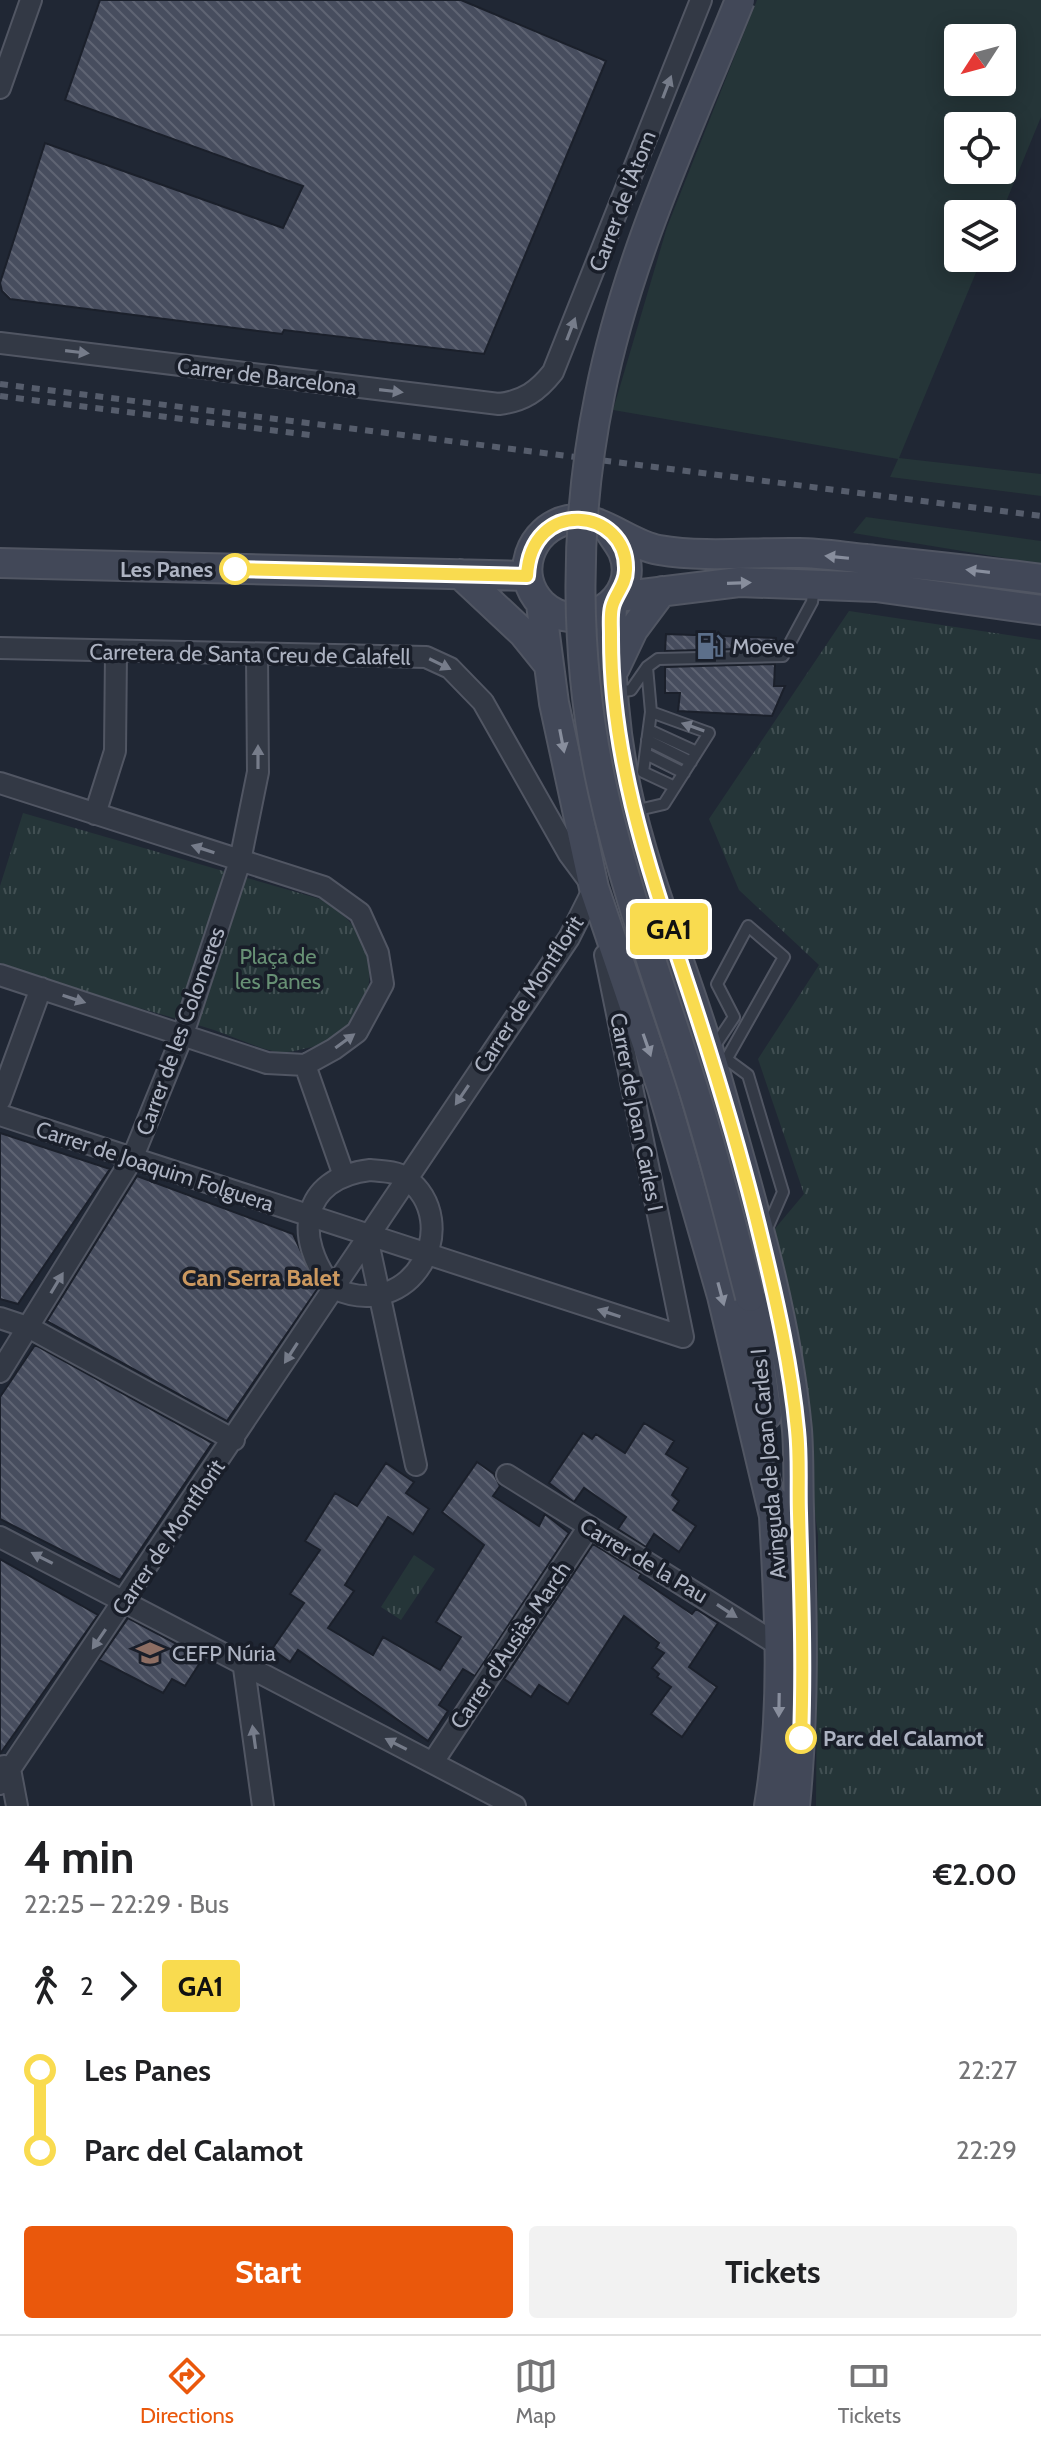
<!DOCTYPE html>
<meta charset="utf-8">
<style>
:root{--surface:#fff;--page:#f2f2f2;--text:#202124;--muted:#757577;--line:#e0e0e0;--accent:#ea580c}
body{margin:0;font-family:Cabin,sans-serif;background:var(--page);color:var(--text);height:100vh;display:flex;flex-direction:column;font-size:30px;white-space:nowrap}
*{box-sizing:border-box;margin:0}
p{font-size:26px;color:var(--muted)}
.icon{flex:none;width:44px;height:44px;fill:none;stroke:currentColor;stroke-width:2;stroke-linecap:round;stroke-linejoin:round}
.map{position:relative;height:1806px;overflow:hidden}
.drawer{display:flex;flex-direction:column;background:var(--surface);flex:1}
.drawer>*{flex:none}
.badge{padding:0 16px;border-radius:6px;font-size:28px;line-height:52px}
.needle{width:52px;rotate:234deg}
.tools{position:absolute;left:944px;top:24px;display:grid;gap:16px}
.tools a{display:grid;place-items:center;width:72px;height:72px;border-radius:8px;background:var(--surface);box-shadow:0 4px 20px #0003;font-size:40px}
.map>.badge{position:absolute;translate:-50% -50%;box-shadow:0 0 0 4px #fff}
.legs{display:flex;align-items:center;gap:12px;height:88px;padding:0 24px;font-size:26px}
.legs p{margin-inline-start:auto}
.summary{display:flex;align-items:center;justify-content:space-between;height:136px;padding:0 24px}
h1{font-size:44px;font-weight:700;line-height:60px}
.primary-button{display:flex;gap:16px;margin-top:auto;padding:16px 24px}
.primary-button a{flex:1;height:92px;border-radius:8px;background:var(--accent);color:#fff;font-size:32px;font-weight:700;line-height:92px;text-align:center}
.primary-button a+a{background:var(--page);color:var(--text)}
ul{padding:0 24px;list-style:none}
li{display:flex;align-items:center;gap:28px;height:80px;font-size:30px}
li i{display:grid;place-items:center;width:12px;height:100%;margin:0 10px;background:currentColor}
li i::after{content:'';width:20px;height:20px;margin:-10px;border:6px solid;border-radius:50%;background:var(--surface)}
li p{margin-inline-start:auto}
li:first-child i{background:linear-gradient(#0000 50%,currentColor 0)}
li:last-child i{background:linear-gradient(currentColor 50%,#0000 0)}
.tab-bar{display:flex;justify-content:space-around;align-items:center;height:112px;border-top:2px solid var(--line);background:var(--surface);font-size:22px;color:var(--muted)}
.tab-bar a{display:grid;justify-items:center;gap:4px}
.tab-bar .selected{color:var(--accent)}
.map>svg:first-child{display:block}
.green{fill:#253538;fill-rule:evenodd}
.park{fill:url(#park-tufts)}
.building{fill:url(#building-back-hatch);stroke:#1b202b;stroke-width:2}
.lines{fill:none;stroke-linecap:round;stroke-linejoin:round}
.lane-casing{stroke:#515663;stroke-width:14}
.street-casing{stroke:#515663;stroke-width:24}
.secondary-casing{stroke:#515663;stroke-width:32}
.lane{stroke:#333945;stroke-width:10}
.street{stroke:#333945;stroke-width:20}
.secondary{stroke:#424858;stroke-width:28}
.rail{stroke:#565d6c;stroke-width:6;stroke-dasharray:8 8;stroke-linecap:butt}
.secondary-bridge-casing{stroke:#515663;stroke-width:32;stroke-linecap:butt}
.secondary-bridge{stroke:#424858;stroke-width:28}
.oneway{fill:#767c8a}
.oneway2{fill:#888e9d}
.line-1-casing{stroke:#fff;stroke-width:18}
.line-1{stroke:#f9db4f;stroke-width:12}
.stop-1-dot{fill:#fff;stroke:#f9db4f;stroke-width:4}
.labels{text-anchor:middle;stroke-width:7;stroke-linejoin:round;paint-order:stroke}
.street-label{font-size:22px;fill:#adb3c2;stroke:#191e29}
.stop-label{font-size:22px;font-weight:bold;fill:#adb3c2;stroke:#191e29;text-anchor:end}
.poi-label{font-size:22px;fill:#adb3c2;stroke:#191e29;text-anchor:start}
.park-label{font-size:22px;fill:#679074;stroke:#191e29}
.neighbourhood-label{font-size:24px;font-weight:bold;fill:#cb985f;stroke:#191e29}
</style>
<div class="map">
<svg width="1041" height="1806" viewBox="0 0 1041 1806">
<defs>
<pattern id="park-tufts" width="24" height="20" patternUnits="userSpaceOnUse" patternTransform="scale(2)"><rect width="24" height="20" fill="#253538"/><path d="M3 7l-1-3M5 7V3M7 7l1-3M15 17l-1-3M17 17v-4M19 17l1-3" fill="none" stroke="#425053"/></pattern>
<pattern id="building-back-hatch" width="6" height="6" patternUnits="userSpaceOnUse" patternTransform="scale(2)"><rect width="6" height="6" fill="#474d5e"/><path d="M-1 5l2 2M0 0l6 6M5-1l2 2" fill="none" stroke="#5f6473"/></pattern>
</defs>
<rect width="100%" height="100%" fill="#202734"/>
<!-- green -->
<path class="green" d="M 757,0 L 1041,0 L 1041,117 L 1001,214 L 958,214 L 958,258 L 982,258 L 899,458 L 1041,474 L 1041,496 L 890,477 L 898,459 L 613,410 L 667,227 ZM 1002,38 L 1002,82 L 958,82 L 958,38 ZM 1002,126 L 1002,170 L 958,170 L 958,126 Z
M 866,517 L 1041,541 L 1041,564 L 853,533 Z"/>
<!-- park -->
<path class="park" d="M 849,611 L 1041,640 L 1041,1806 L 816,1806 L 818,1535 L 797,1385 L 768,1237 L 804,1194 L 758,1059 L 819,965 L 739,890 L 709,819 Z
M 23,813 L 320,899 C 336,909 351,919 360,936 C 384,979 361,1035 312,1047 C 302,1049 287,1054 276,1052 C 251,1046 226,1033 201,1026 C 134,1006 67,988 0,969 L 0,886 Z
M 414,1555 L 435,1569 L 401,1620 L 381,1607 Z"/>
<!-- building -->
<path class="building" d="M 100,0 L 461,0 L 606,61 L 484,354 L 284,330 L 282,334 L 10,299 L 2,291 L 0,283 L 45,143 L 283,228 L 303,186 L 65,100 Z
M 666,634 L 776,638 L 776,648 L 665,651 Z
M 775,664 L 774,686 L 785,686 L 772,716 L 678,711 L 680,693 L 665,693 L 665,667 Z
M 0,1133 L 110,1169 L 18,1304 L 0,1299 Z
M 137,1176 L 293,1234 L 318,1288 L 227,1421 L 47,1321 Z
M 35,1345 L 212,1443 L 120,1580 L 0,1519 L 0,1397 Z
M 644,1423 L 674,1441 L 666,1454 L 688,1468 L 672,1495 L 679,1501 L 673,1510 L 696,1526 L 679,1552 L 654,1534 L 646,1547 L 618,1529 L 626,1517 L 584,1488 L 574,1502 L 549,1483 L 583,1433 L 592,1439 L 596,1434 L 625,1453 Z
M 477,1462 L 494,1474 L 500,1486 L 493,1496 L 539,1526 L 545,1514 L 569,1533 L 475,1676 L 463,1669 L 439,1705 L 448,1711 L 428,1741 L 298,1650 L 290,1662 L 272,1649 L 304,1603 L 290,1594 L 320,1550 L 305,1541 L 335,1493 L 357,1506 L 386,1463 L 414,1482 L 406,1493 L 429,1509 L 413,1534 L 388,1517 L 345,1585 L 354,1591 L 328,1628 L 373,1655 L 383,1637 L 440,1670 L 461,1637 L 436,1622 L 484,1545 L 442,1512 Z
M 593,1544 L 641,1574 L 639,1578 L 692,1614 L 696,1609 L 718,1623 L 689,1667 L 717,1687 L 682,1737 L 651,1714 L 671,1687 L 657,1677 L 659,1674 L 652,1668 L 664,1653 L 656,1648 L 659,1643 L 624,1616 L 568,1704 L 539,1685 L 531,1697 L 504,1679 Z
M 0,1559 L 98,1615 L 0,1754 Z
M 128,1618 L 203,1658 L 185,1686 L 172,1679 L 163,1693 L 99,1660 Z"/>
<g class="lines">
<!-- lane casing -->
<g class="lane-casing">
<path id="lane" d="M 617,692 L 631,690 L 647,667 L 658,659 L 783,656 L 812,602 L 814,588
M 651,712 L 643,772 L 675,787
M 649,730 L 697,752
M 647,740 L 691,762
M 646,754 L 684,773
M 634,811 L 664,804 L 709,733 L 651,712 L 647,667
M 714,1047 L 734,1017 L 717,984 L 748,926 L 784,957 L 721,1069
M 725,1058 L 748,1075 L 783,1192 L 766,1231"/>
</g>
<!-- street casing -->
<g class="street-casing">
<path id="street" d="M 0,88 L 31,0
M 0,343 L 499,404 C 524,401 538,391 553,372 L 701,0
M 0,648 L 426,657 L 450,668 L 483,702 L 569,854 L 589,881
M 0,783 L 324,887 L 360,913 L 378,953 L 383,984 L 357,1032 L 334,1049 L 305,1065 L 267,1063 L 0,975
M 95,814 L 115,751 L 116,652
M 305,1065 L 343,1173
M 0,1100 L 41,988
M 0,1115 L 683,1337 L 605,955
M 370,1170 C 381,1171 397,1171 406,1178 C 466,1223 412,1325 333,1288 C 293,1238 300,1178 370,1170 Z
M 367,1237 L 416,1465
M 0,1318 L 30,1328 L 234,1440
M 0,1372 L 132,1159 L 183,1034 L 240,861 L 258,772 L 257,655
M 507,1475 L 780,1646
M 0,1537 L 515,1806
M 244,1668 L 263,1806
M 433,1762 L 588,1528
M 4,1766 L 10,1769 L 17,1806
M 0,1784 L 569,938 L 594,888"/>
</g>
<!-- secondary casing -->
<g class="secondary-casing">
<path id="secondary" d="M 610,531 C 614,538 620,545 623,552 C 643,600 578,639 542,604 C 513,575 530,528 568,520 C 599,514 629,545 659,550 C 706,558 753,552 799,553 C 821,553 844,557 866,559 C 924,565 983,571 1041,579
M 0,563 L 527,576
M 460,574 L 523,633 L 548,664
M 618,597 L 739,582 L 876,587 L 1041,610
M 541,604 L 554,703 L 594,888 L 662,1088 L 722,1296 L 774,1516
M 612,604 C 609,664 614,729 626,788 C 647,888 691,983 718,1082 C 750,1196 786,1312 797,1430 C 799,1457 798,1484 799,1511 C 802,1614 805,1703 795,1806
M 615,668 L 633,630 L 662,591
M 750,1297 L 767,1415
M 769,1806 C 786,1705 779,1602 773,1500"/>
</g>
<!-- lane -->
<use href="#lane" class="lane"/>
<!-- street -->
<use href="#street" class="street"/>
<!-- secondary -->
<use href="#secondary" class="secondary"/>
<!-- rail -->
<path class="rail" d="M 0,384 L 1041,516
M 0,396 L 310,435"/>
<!-- secondary-bridge casing -->
<g class="secondary-bridge-casing">
<path id="secondary-bridge" d="M 740,0 C 688,129 627,258 600,394 C 573,525 574,661 603,791 C 625,891 662,990 693,1088 C 715,1157 732,1227 750,1297"/>
</g>
<!-- secondary-bridge -->
<use href="#secondary-bridge" class="secondary-bridge"/>
</g>
<!-- one-way arrows -->
<defs><path id="oneway-solid" d="M-6-.8H1V-3.2L6.5 0L1 3.2V.8H-6Z" transform="scale(2)"/></defs>
<g class="oneway">
<use href="#oneway-solid" transform="translate(667 87) rotate(-69)"/>
<use href="#oneway-solid" transform="translate(571 329) rotate(-69)"/>
<use href="#oneway-solid" transform="translate(77 352) rotate(7)"/>
<use href="#oneway-solid" transform="translate(391 391) rotate(7)"/>
<use href="#oneway-solid" transform="translate(440 664) rotate(26)"/>
<use href="#oneway-solid" transform="translate(693 727) rotate(-161)"/>
<use href="#oneway-solid" transform="translate(258 757) rotate(-90)"/>
<use href="#oneway-solid" transform="translate(203 849) rotate(-162)"/>
<use href="#oneway-solid" transform="translate(74 999) rotate(18)"/>
<use href="#oneway-solid" transform="translate(345 1041) rotate(-36)"/>
<use href="#oneway-solid" transform="translate(462 1095) rotate(124)"/>
<use href="#oneway-solid" transform="translate(57 1283) rotate(-59)"/>
<use href="#oneway-solid" transform="translate(609 1313) rotate(-162)"/>
<use href="#oneway-solid" transform="translate(291 1353) rotate(123)"/>
<use href="#oneway-solid" transform="translate(42 1558) rotate(-153)"/>
<use href="#oneway-solid" transform="translate(727 1611) rotate(33)"/>
<use href="#oneway-solid" transform="translate(99 1639) rotate(124)"/>
<use href="#oneway-solid" transform="translate(254 1737) rotate(-98)"/>
<use href="#oneway-solid" transform="translate(396 1744) rotate(-153)"/>
</g>
<g class="oneway2">
<use href="#oneway-solid" transform="translate(837 557) rotate(-174)"/>
<use href="#oneway-solid" transform="translate(978 571) rotate(-173)"/>
<use href="#oneway-solid" transform="translate(739 583) rotate(-2)"/>
<use href="#oneway-solid" transform="translate(562 741) rotate(79)"/>
<use href="#oneway-solid" transform="translate(647 1045) rotate(71)"/>
<use href="#oneway-solid" transform="translate(721 1294) rotate(75)"/>
<use href="#oneway-solid" transform="translate(779 1705) rotate(91)"/>
</g>
<g class="lines">
<!-- line-1 casing -->
<g class="line-1-casing">
<path id="line-1" d="M 235,569 L 527,576 C 531,496 628,508 626,570 C 626,585 615,594 612,607 C 610,615 611,626 611,634 C 610,760 651,875 690,993 C 717,1075 742,1158 762,1242 C 777,1304 791,1367 797,1430 C 800,1458 798,1485 799,1513 C 801,1588 804,1662 801,1738"/>
</g>
<!-- line-1 -->
<use href="#line-1" class="line-1"/>
</g>
<!-- icons -->
<defs>
<g id="fuel-bare" transform="scale(2.16)"><path d="M-5.5-6h7V0h2V4h1.3V-2.5L3-4.5l.8-.8L6-3V5H2.5V1h-1V6h-7ZM-4.2-4.7v3.2H.2V-4.7Z" fill="#5c6f8a" stroke="#191e29" stroke-width="2.5" paint-order="stroke"/></g>
<g id="school-bare" transform="scale(2.16)"><path d="M0-5L7-2L0 1L-7-2ZM-4 1L0 2.5L4 1V4Q0 6-4 4Z" fill="#8d6e63" stroke="#191e29" stroke-width="2.5" paint-order="stroke"/></g>
</defs>
<g fill-rule="evenodd">
<use href="#fuel-bare" x="710" y="646"/>
<use href="#school-bare" x="150" y="1653"/>
</g>
<!-- markers -->
<g class="stop-1-dot">
<circle cx="235" cy="569" r="14"/>
<circle cx="801" cy="1738" r="14"/>
</g>
<g class="labels">
<!-- street labels -->
<g class="street-label">
<text transform="translate(622 201) rotate(-69)" y="8">Carrer de l'Àtom</text>
<text transform="translate(267 376) rotate(7)" y="8">Carrer de Barcelona</text>
<text transform="translate(250 654) rotate(1)" y="8">Carretera de Santa Creu de Calafell</text>
<text transform="translate(528 994) rotate(-57)" y="8">Carrer de Montflorit</text>
<text transform="translate(180 1031) rotate(-70)" y="8">Carrer de les Colomeres</text>
<text transform="translate(637 1112) rotate(79)" y="8">Carrer de Joan Carles I</text>
<text transform="translate(155 1166) rotate(18)" y="8">Carrer de Joaquim Folguera</text>
<text transform="translate(768 1464) rotate(-95)" y="8">Avinguda de Joan Carles I</text>
<text transform="translate(168 1537) rotate(-56)" y="8">Carrer de Montflorit</text>
<text transform="translate(644 1560) rotate(31)" y="8">Carrer de la Pau</text>
<text transform="translate(510 1645) rotate(-56)" y="8">Carrer d'Ausiàs March</text>
</g>
<!-- stop labels -->
<g class="stop-label">
<text x="213" y="577">Les Panes</text>
<text x="823" y="1746" text-anchor="start">Parc del Calamot</text>
</g>
<!-- poi labels -->
<g class="poi-label">
<text x="732" y="654">Moeve</text>
<text x="172" y="1661">CEFP Núria</text>
</g>
<!-- park labels -->
<g class="park-label">
<text x="278" y="964">Plaça de<tspan x="278" dy="25">les Panes</tspan></text>
</g>
<!-- neighbourhood labels -->
<g class="neighbourhood-label">
<text x="261" y="1286">Can Serra Balet</text>
</g>
</g>
</svg>
<div class="tools">
<a><svg class="needle" viewBox="-14 -14 28 28"><path d="M0-13l5 13h-10z" fill="#e53935"/><path d="M0 13l5-13h-10z" fill="#757577"/></svg></a>
<a><svg class="icon" aria-label="locate" viewBox="0 0 24 24"><circle cx="12" cy="12" r="6"/><path d="M12 2v4M12 18v4M2 12h4M18 12h4"/></svg></a>
<a><svg class="icon" aria-label="layers" viewBox="0 0 24 24"><path d="M12 4l9 5-9 5-9-5zM3 14l9 5 9-5"/></svg></a>
</div>
<b class="badge" style="left:669px;top:929px;background:#f9db4f;color:#111">GA1</b>
</div>
<section class="drawer">
<div class="summary"><div><h1>4 min</h1><p>22:25 – 22:29 · Bus</p></div><b>€2.00</b></div>
<div class="legs"><svg class="icon" aria-label="walk" viewBox="0 0 24 24"><circle cx="13" cy="4" r="2"/><path d="M13 8l-2 6 4 7M11 14l-3 7M7 12l3-4h3l4 4"/></svg>2<svg class="icon" aria-label="forward" viewBox="0 0 24 24"><path d="M9 5l7 7-7 7"/></svg><b class="badge" style="background:#f9db4f;color:#111">GA1</b></div>
<ul>
<li><i style="color:#f9db4f"></i><b>Les Panes</b><p>22:27</p></li>
<li><i style="color:#f9db4f"></i><b>Parc del Calamot</b><p>22:29</p></li>
</ul>
<div class="primary-button"><a>Start</a><a>Tickets</a></div>
</section>
<nav class="tab-bar">
<a class="selected"><svg class="icon" aria-label="directions" viewBox="0 0 24 24"><path d="M12 3l9 9-9 9-9-9zM9 14v-3h6M13 9l2 2-2 2"/></svg>Directions</a>
<a><svg class="icon" aria-label="map" viewBox="0 0 24 24"><path d="M3 6l6-2 6 2 6-2v14l-6 2-6-2-6 2zM9 4v14M15 6v14"/></svg>Map</a>
<a><svg class="icon" aria-label="tickets" viewBox="0 0 24 24"><path d="M3 7h18v10H3zM15 7v10"/></svg>Tickets</a>
</nav>
